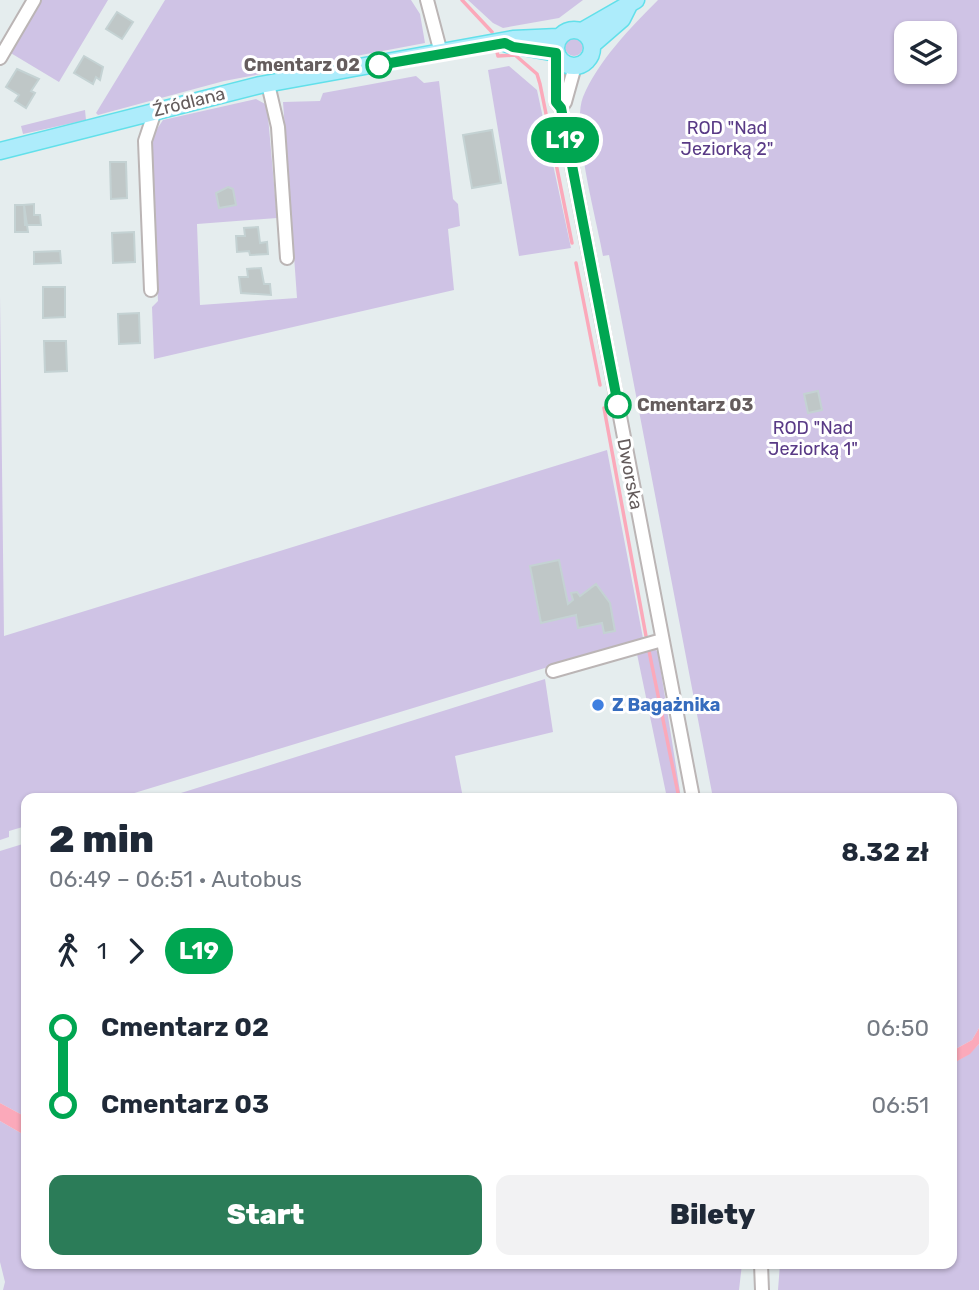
<!DOCTYPE html>
<html lang="pl">
<meta charset="utf-8">
<style>
:root{--surface:#fff;--page:#f2f2f3;--text:#1f2937;--muted:#747a83;--accent:#2b7c58}
body{margin:0;font-family:Rubik,sans-serif;background:var(--page);color:var(--text);height:100vh;display:flex;flex-direction:column;font-size:26px;white-space:nowrap}
*{box-sizing:border-box;margin:0}
p{font-size:23px;color:var(--muted)}
.icon{flex:none;width:38px;height:38px;fill:none;stroke:currentColor;stroke-width:2;stroke-linecap:round;stroke-linejoin:round}
.map{position:relative;flex:1;overflow:hidden}
.sheet{position:absolute;left:21px;top:793px;width:936px;height:476px;display:flex;flex-direction:column;background:var(--surface);border-radius:14px;box-shadow:0 2px 5px #0004}
.sheet>*{flex:none}
.badge{padding:0 14px;border-radius:23px;font-size:24px;line-height:46px}
.controls{position:absolute;left:894px;top:21px;display:grid;gap:14px}
.controls a{display:grid;place-items:center;width:63px;height:63px;border-radius:14px;background:var(--surface);box-shadow:0 2px 5px #0004;font-size:35px}
.map>.badge{position:absolute;translate:-50% -50%;box-shadow:0 0 0 4px #fff}
.legs{display:flex;align-items:center;gap:10px;height:77px;padding:0 28px;font-size:23px}
.legs p{margin-inline-start:auto}
.overview{display:flex;align-items:center;justify-content:space-between;height:119px;padding:0 28px}
h1{font-size:38px;font-weight:800;line-height:52px}
.button{display:flex;gap:14px;margin-top:auto;padding:14px 28px}
.button a{flex:1;height:80px;border-radius:14px;background:var(--accent);color:#fff;font-size:28px;font-weight:800;line-height:80px;text-align:center}
.button a+a{background:var(--page);color:var(--text)}
ul{padding:0 28px;list-style:none}
li{display:flex;align-items:center;gap:24px;height:77px;font-size:26px}
li i{display:grid;place-items:center;width:10px;height:100%;margin:0 9px;background:currentColor}
li i::after{content:'';width:18px;height:18px;margin:-9px;border:5px solid;border-radius:50%;background:var(--surface)}
li p{margin-inline-start:auto}
li:first-child i{background:linear-gradient(#0000 50%,currentColor 0)}
li:last-child i{background:linear-gradient(currentColor 50%,#0000 0)}
.map>svg:first-child{display:block}
.green{fill:#cfc3e5;fill-rule:evenodd}
.water{fill:#fba9ba}
.lines{fill:none;stroke-linecap:round;stroke-linejoin:round}
.stream{stroke:#fba9ba;stroke-width:3.5}
.building{fill:#bfc7c7;stroke:#c4d2d3;stroke-width:2}
.minor-casing{stroke:#bbb5b5;stroke-width:16}
.major-casing{stroke:#62e0ea;stroke-width:19}
.minor{stroke:#fff;stroke-width:12}
.major{stroke:#adecfb;stroke-width:16}
.line-1-casing{stroke:#fff;stroke-width:16}
.line-1{stroke:#00a651;stroke-width:10}
.stop-1-dot{fill:#fff;stroke:#00a651;stroke-width:3.5}
.shop-dot{fill:#3f7fe0;stroke:#fff;stroke-width:2.5}
.labels{text-anchor:middle;stroke-width:6;stroke-linejoin:round;paint-order:stroke}
.stop-label{font-size:18px;font-weight:bold;fill:#655d5d;stroke:#fff;text-anchor:end}
.street-label{font-size:18px;fill:#655d5d;stroke:#fff}
.park-label{font-size:18px;fill:#593a86;stroke:#fff}
.shop-label{font-size:18px;font-weight:bold;fill:#366cbe;stroke:#fff;text-anchor:start}
</style>
<div class="map">
<svg width="979" height="1290" viewBox="0 0 979 1290">
<rect width="100%" height="100%" fill="#e5edee"/>
<!-- green -->
<path class="green" d="M 40,0 L 108,0 L 59,82 L 9,52 Z
M 165,0 L 411,0 L 420,14 L 425,43 L 224,81 L 98,115 L 96,113 Z
M 468,0 L 583,0 L 559,18 L 503,28 L 493,23 Z
M 658,0 L 979,0 L 979,1028 L 972,1040 L 952,1051 L 952,798 L 713,798 L 617,296 L 609,255 L 603,256 C 597,221 571,127 583,97 C 598,61 631,27 658,0 ZM 906,33 L 945,33 L 945,72 L 906,72 Z
M565 47a9 9 0 1 1 18 0a9 9 0 1 1-18 0Z
M 509,66 L 537,90 L 571,248 L 519,256 L 488,70 Z
M 416,76 L 424,83 L 439,81 L 453,199 L 458,204 L 460,226 L 448,229 L 454,290 L 154,359 L 152,307 L 158,301 L 151,138 L 163,120 L 256,99 L 267,105 L 277,218 L 197,224 L 200,305 L 297,298 L 283,102 L 320,101 L 323,93 Z
M 85,110 L 86,120 L 23,134 L 21,126 Z
M 0,296 L 4,636 L 607,450 L 643,638 L 118,798 L 26,798 L 26,826 L 9,831 L 9,837 L 0,840 Z
M 655,649 L 658,653 L 681,798 L 667,798 L 637,654 Z
M 545,679 L 553,732 L 455,756 L 463,798 L 165,798 Z
M 26,843 L 26,1117 L 0,1103 L 0,851 Z
M 979,1044 L 979,1290 L 778,1290 L 780,1264 L 952,1264 L 952,1064 L 969,1054 Z
M 0,1121 L 26,1136 L 26,1264 L 742,1264 L 739,1290 L 3,1290 L 5,1282 L 0,1262 Z"/>
<!-- water -->
<path class="water" d="M 979,1028 L 979,1044 L 970,1054 L 952,1064 L 952,1051 L 972,1040 Z
M 0,1103 L 26,1117 L 26,1136 L 0,1121 Z"/>
<g class="lines">
<!-- stream -->
<path class="stream" d="M 462,0 L 492,32
M 497,52 L 498,56 L 515,55 L 537,74 L 540,84 L 572,243
M 576,263 L 600,385
M 604,408 L 646,636
M 649,651 L 679,798"/>
</g>
<!-- building -->
<path class="building" d="M 117,12 L 133,22 L 122,39 L 106,29 Z
M 84,56 L 103,67 L 100,80 L 96,77 L 93,84 L 74,73 Z
M 17,69 L 39,79 L 31,91 L 35,93 L 26,108 L 15,101 L 19,95 L 6,87 Z
M 492,130 L 501,183 L 472,188 L 463,135 Z
M 110,162 L 126,162 L 127,198 L 111,199 Z
M 228,187 L 233,189 L 236,205 L 219,208 L 216,193 Z
M 34,204 L 34,215 L 40,215 L 41,225 L 25,225 L 24,205 Z
M 15,205 L 24,205 L 28,232 L 15,232 Z
M 258,227 L 260,243 L 267,242 L 268,254 L 250,255 L 249,251 L 237,252 L 236,236 L 245,236 L 244,228 Z
M 134,232 L 135,262 L 113,263 L 112,233 Z
M 60,251 L 61,263 L 34,264 L 34,252 Z
M 261,268 L 264,284 L 270,284 L 271,295 L 241,293 L 239,277 L 248,277 L 247,269 Z
M 43,287 L 65,287 L 65,317 L 43,318 Z
M 139,313 L 140,343 L 119,344 L 118,314 Z
M 44,341 L 66,341 L 67,371 L 45,372 Z
M 818,391 L 822,410 L 808,413 L 804,394 Z
M 559,560 L 568,604 L 573,600 L 571,593 L 577,592 L 580,596 L 596,584 L 610,603 L 615,631 L 604,633 L 602,623 L 578,628 L 576,615 L 541,623 L 530,566 Z"/>
<g class="lines">
<!-- minor casing -->
<g class="minor-casing">
<path id="minor" d="M 427,0 L 441,53
M 0,58 L 34,0
M 558,58 L 556,102 L 561,108 L 693,798
M 268,84 L 278,127 L 287,258
M 561,108 L 565,102 L 575,66
M 151,290 L 145,141 L 155,111
M 553,671 L 662,640
M 761,1264 L 762,1290"/>
</g>
<!-- major casing -->
<g class="major-casing">
<path id="major" d="M556 48a18 18 0 1 1 36 0a18 18 0 1 1-36 0Z
M 582,31 L 636,0
M 507,44 L 556,53
M 592,45 L 622,19 L 629,5
M 0,151 L 260,85 L 513,39 L 558,37"/>
</g>
<!-- minor -->
<use href="#minor" class="minor"/>
<!-- major -->
<use href="#major" class="major"/>
</g>
<g class="lines">
<!-- line-1 casing -->
<g class="line-1-casing">
<path id="line-1" d="M 379,65 L 505,43 L 513,47 L 556,53 L 556,102 L 561,108 L 618,405"/>
</g>
<!-- line-1 -->
<use href="#line-1" class="line-1"/>
</g>
<!-- markers -->
<g class="stop-1-dot">
<circle cx="379" cy="65" r="12"/>
<circle cx="618" cy="405" r="12"/>
</g>
<circle class="shop-dot" cx="598" cy="705" r="7"/>
<g class="labels">
<!-- stop labels -->
<g class="stop-label">
<text x="360" y="71">Cmentarz 02</text>
<text x="637" y="411" text-anchor="start">Cmentarz 03</text>
</g>
<!-- street labels -->
<g class="street-label">
<text transform="translate(189 102) rotate(-14)" y="6">Źródlana</text>
<text transform="translate(630 474) rotate(79)" y="6">Dworska</text>
</g>
<!-- park labels -->
<g class="park-label">
<text x="727" y="134">ROD "Nad<tspan x="727" dy="21">Jeziorką 2"</tspan></text>
<text x="813" y="434">ROD "Nad<tspan x="813" dy="21">Jeziorką 1"</tspan></text>
</g>
<!-- shop labels -->
<g class="shop-label">
<text x="612" y="711">Z Bagażnika</text>
</g>
</g>
</svg>
<div class="controls">
<a><svg class="icon" aria-label="layers" viewBox="0 0 24 24"><path d="M12 4l9 5-9 5-9-5zM3 14l9 5 9-5"/></svg></a>
</div>
<b class="badge" style="left:565px;top:140px;background:#00a651;color:#fff">L19</b>
<section class="sheet">
<div class="overview"><div><h1>2 min</h1><p>06:49 – 06:51 · Autobus</p></div><b>8.32 zł</b></div>
<div class="legs"><svg class="icon" aria-label="walk" viewBox="0 0 24 24"><circle cx="13" cy="4" r="2"/><path d="M13 8l-2 6 4 7M11 14l-3 7M7 12l3-4h3l4 4"/></svg>1<svg class="icon" aria-label="forward" viewBox="0 0 24 24"><path d="M9 5l7 7-7 7"/></svg><b class="badge" style="background:#00a651;color:#fff">L19</b></div>
<ul>
<li><i style="color:#00a651"></i><b>Cmentarz 02</b><p>06:50</p></li>
<li><i style="color:#00a651"></i><b>Cmentarz 03</b><p>06:51</p></li>
</ul>
<div class="button"><a>Start</a><a>Bilety</a></div>
</section>
</div>
